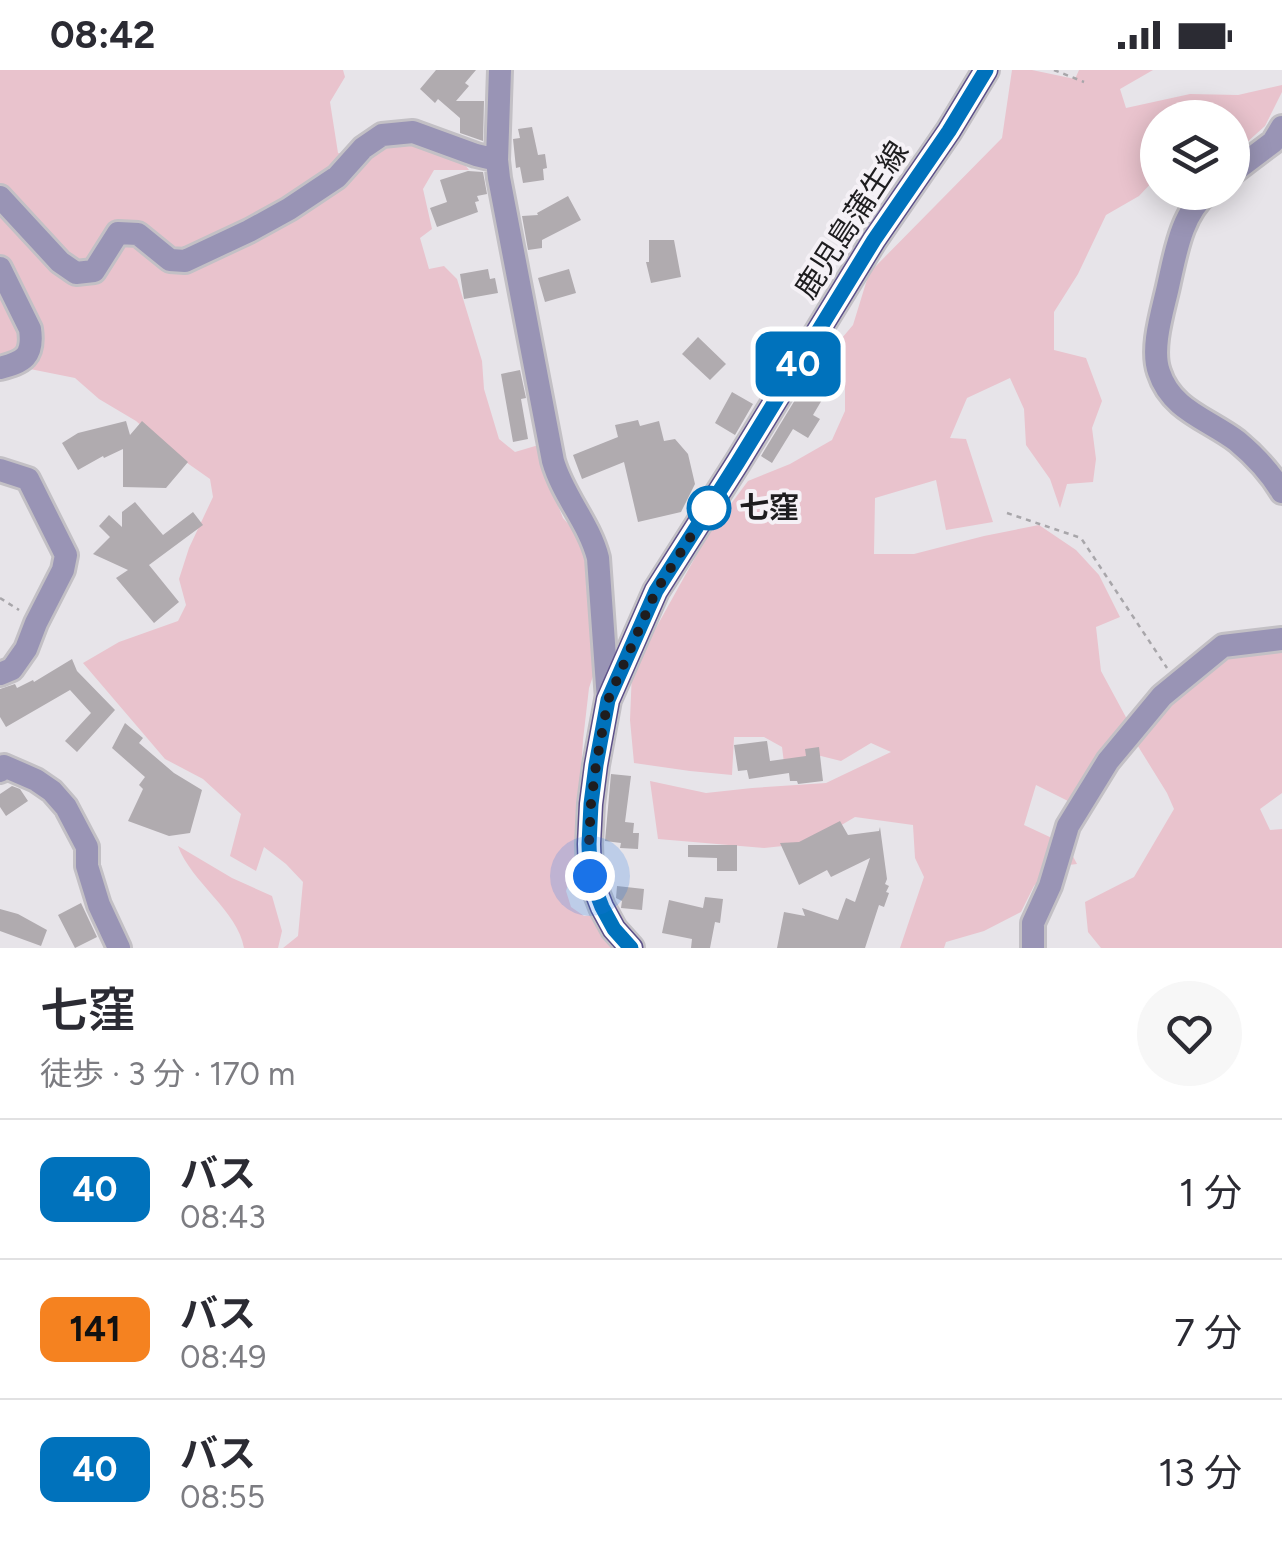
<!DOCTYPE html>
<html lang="ja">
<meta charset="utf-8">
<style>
:root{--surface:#fff;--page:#f7f7f7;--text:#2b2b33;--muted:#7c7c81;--line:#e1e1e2}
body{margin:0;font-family:Figtree,"Noto Sans JP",sans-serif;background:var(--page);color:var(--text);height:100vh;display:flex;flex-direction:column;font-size:38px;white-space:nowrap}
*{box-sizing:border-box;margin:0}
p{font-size:32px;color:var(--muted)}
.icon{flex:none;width:55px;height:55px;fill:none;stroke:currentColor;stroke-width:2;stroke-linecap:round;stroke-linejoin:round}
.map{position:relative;height:878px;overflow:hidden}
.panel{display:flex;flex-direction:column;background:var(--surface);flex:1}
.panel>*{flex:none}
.badge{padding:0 20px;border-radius:15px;font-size:35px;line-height:65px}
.controls{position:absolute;left:1140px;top:30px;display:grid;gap:20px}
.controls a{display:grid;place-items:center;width:110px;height:110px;border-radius:50%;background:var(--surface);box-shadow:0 5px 25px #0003;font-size:50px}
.you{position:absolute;width:50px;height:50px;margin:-25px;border:8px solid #fff;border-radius:50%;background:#1a73e8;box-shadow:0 0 0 15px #1a73e833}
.map>.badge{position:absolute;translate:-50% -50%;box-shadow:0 0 0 5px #fff}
.round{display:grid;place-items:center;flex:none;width:105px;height:105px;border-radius:52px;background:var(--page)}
.head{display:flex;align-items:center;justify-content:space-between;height:170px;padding:0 40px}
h1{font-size:48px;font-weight:600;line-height:75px}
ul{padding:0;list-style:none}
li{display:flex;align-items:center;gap:30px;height:140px;padding:0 40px;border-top:2px solid var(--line)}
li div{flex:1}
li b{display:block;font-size:38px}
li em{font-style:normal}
li .badge{min-width:110px;font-weight:700;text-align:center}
.status{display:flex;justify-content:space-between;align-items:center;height:70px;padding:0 50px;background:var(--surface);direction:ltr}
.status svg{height:28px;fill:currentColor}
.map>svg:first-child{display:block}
.green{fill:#e9c3cd}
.building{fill:#b0abaf}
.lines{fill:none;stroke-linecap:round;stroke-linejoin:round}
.minor-casing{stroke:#c3c0c5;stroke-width:28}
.major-casing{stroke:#c3c0c5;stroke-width:30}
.path{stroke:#a8a6aa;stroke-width:2.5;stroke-dasharray:5 5;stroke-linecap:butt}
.minor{stroke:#9994b5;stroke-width:22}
.major{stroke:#5c5089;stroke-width:25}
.line-casing{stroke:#fff;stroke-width:22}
.line{stroke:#0072bc;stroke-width:15}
.walk{stroke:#1e1d1f;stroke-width:10;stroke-dasharray:0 18}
.stop-dot{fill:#fff;stroke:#0072bc;stroke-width:5}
.labels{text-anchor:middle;stroke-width:8;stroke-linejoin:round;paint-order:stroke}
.street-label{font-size:30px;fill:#1e1d1f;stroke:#f5f1f6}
.stop-label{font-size:30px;font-weight:bold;fill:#1e1d1f;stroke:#f5f1f6;text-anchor:start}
</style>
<div class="status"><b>08:42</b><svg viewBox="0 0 49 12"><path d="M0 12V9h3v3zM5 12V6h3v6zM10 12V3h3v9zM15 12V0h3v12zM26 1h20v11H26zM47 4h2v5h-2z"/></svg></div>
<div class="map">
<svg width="1282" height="878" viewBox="0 0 1282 878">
<rect width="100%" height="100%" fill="#e7e4e9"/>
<!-- green -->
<path class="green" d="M 0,0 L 343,0 L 345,7 L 330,32 L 338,83 L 359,87 L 391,67 L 455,82 L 469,100 L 434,100 L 423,119 L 432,159 L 420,168 L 429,199 L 444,196 L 457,209 L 482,291 L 484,319 L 499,369 L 515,382 L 542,374 L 549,413 L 563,448 L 587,475 L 600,585 L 589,618 L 583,670 L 577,768 L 574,796 L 566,821 L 571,837 L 584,846 L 596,845 L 618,878 L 283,878 L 298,866 L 303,812 L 286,794 L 264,777 L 256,801 L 230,786 L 241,744 L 203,709 L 165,689 L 83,593 L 119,572 L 178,551 L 186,535 L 179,509 L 189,478 L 213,427 L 210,409 L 173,383 L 136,351 L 99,329 L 75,308 L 0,293 Z
M 1012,0 L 1032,0 L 1075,9 L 1079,0 L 1153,0 L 1120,19 L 1126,38 L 1190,24 L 1238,25 L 1282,15 L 1282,22 L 1265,56 L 1245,74 L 1233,60 L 1232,48 L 1158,48 L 1157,107 L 1139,126 L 1106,145 L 1078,204 L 1054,242 L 1054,280 L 1086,288 L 1102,331 L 1092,358 L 1096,389 L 1093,412 L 1067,414 L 1060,438 L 1050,409 L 1026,375 L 1024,339 L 1010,308 L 967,328 L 950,368 L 966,369 L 993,452 L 946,460 L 936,410 L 875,428 L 874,484 L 914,484 L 984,466 L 1039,455 L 1076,480 L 1099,505 L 1120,547 L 1096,557 L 1101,601 L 1128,651 L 1082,738 L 1036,715 L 1024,755 L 1067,775 L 1077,794 L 1052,797 L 1034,816 L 1021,842 L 984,861 L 946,872 L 944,878 L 900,878 L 924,807 L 915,788 L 913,755 L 855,747 L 811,773 L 764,778 L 658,769 L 650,711 L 706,723 L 752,718 L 826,713 L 891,682 L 871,673 L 841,691 L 821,686 L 784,693 L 782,677 L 764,667 L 734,667 L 732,705 L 690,701 L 634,693 L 630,650 L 632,601 L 707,466 L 748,411 L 790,394 L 832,370 L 845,341 L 845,302 L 836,275 L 853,255 L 869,203 L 1002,68 Z
M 1282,564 L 1282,723 L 1260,739 L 1270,760 L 1282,759 L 1282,878 L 1101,878 L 1088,862 L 1085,832 L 1134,807 L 1174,739 L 1167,723 L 1136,673 L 1183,614 L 1222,585 Z
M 178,776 L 232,808 L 272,826 L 282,861 L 278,878 L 244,878 C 238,841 191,812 178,776 Z"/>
<!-- building -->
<path class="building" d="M 436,0 L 476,0 L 465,13 L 469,16 L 456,31 L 484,31 L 483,71 L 460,63 L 460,48 L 438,29 L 435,33 L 420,19 Z
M 532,57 L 538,85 L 545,84 L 547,98 L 543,99 L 544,110 L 523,113 L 520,97 L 516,98 L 513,69 L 520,68 L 518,59 Z
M 468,101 L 483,102 L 487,124 L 477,126 L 479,131 L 475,132 L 478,142 L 437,157 L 430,138 L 447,132 L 440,110 Z
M 568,126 L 581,150 L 542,170 L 542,178 L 528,180 L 522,146 L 538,145 L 537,143 Z
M 649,170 L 674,170 L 681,207 L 651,213 L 646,192 L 649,192 Z
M 488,199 L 490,209 L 495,208 L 498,223 L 464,229 L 460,204 Z
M 569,199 L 576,223 L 545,232 L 538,208 Z
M 698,267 L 726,294 L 710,310 L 682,284 Z
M 520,300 L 526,328 L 521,329 L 528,369 L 513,372 L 501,304 Z
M 812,302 L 832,313 L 813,345 L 820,349 L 808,368 L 793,359 L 772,393 L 761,386 Z
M 732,322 L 753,334 L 735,365 L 715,353 Z
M 638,350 L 640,356 L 659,351 L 664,371 L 675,369 L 688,384 L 695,414 L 681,442 L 638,452 L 624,392 L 582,409 L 573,385 L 618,367 L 615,355 Z
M 126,351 L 130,365 L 142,351 L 188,392 L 166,418 L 123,417 L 123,379 L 104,388 L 103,386 L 78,400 L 62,373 L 78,363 Z
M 135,432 L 163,465 L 193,442 L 203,455 L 149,495 L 179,532 L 154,553 L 116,508 L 128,500 L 93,484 L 110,467 L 99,456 L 109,445 L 122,457 L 122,442 Z
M 72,589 L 77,601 L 115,640 L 77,682 L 65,671 L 91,643 L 70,620 L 6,657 L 0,647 L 0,619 L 15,614 L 17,618 L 33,610 L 34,612 Z
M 125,653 L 143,668 L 139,673 L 174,703 L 202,720 L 190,763 L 169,766 L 128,751 L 143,719 L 139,715 L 145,707 L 112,678 Z
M 767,671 L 770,691 L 806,686 L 805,679 L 819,677 L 823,711 L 798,714 L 797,711 L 790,711 L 789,703 L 749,709 L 747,700 L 738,701 L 734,675 Z
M 611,704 L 631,706 L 625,752 L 634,753 L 633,763 L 639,763 L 638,779 L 620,778 L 621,773 L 605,771 Z
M 12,716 L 20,719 L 28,731 L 6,746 L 0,737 L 0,724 Z
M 840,751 L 848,765 L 879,761 L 880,757 L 887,809 L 885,814 L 889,816 L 886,822 L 889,823 L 884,837 L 879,835 L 865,878 L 777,878 L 784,842 L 805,846 L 802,838 L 838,850 L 846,828 L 855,832 L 870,788 L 831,807 L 827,800 L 799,815 L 780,773 L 799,772 Z
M 688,775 L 737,775 L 737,801 L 717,801 L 717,788 L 688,787 Z
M 617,816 L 644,819 L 642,840 L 621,838 L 622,831 L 616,828 Z
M 705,827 L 723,829 L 720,853 L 715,852 L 710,878 L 691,878 L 692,869 L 662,863 L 669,830 L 703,838 Z
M 81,833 L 97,867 L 75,878 L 58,845 Z
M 0,839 L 18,844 L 47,860 L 41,876 L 0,861 Z"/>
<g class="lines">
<!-- minor casing -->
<g class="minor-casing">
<path id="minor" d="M 500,0 L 497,90 L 499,108 L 553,391 C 563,426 589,453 598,488 L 608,630
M 1232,103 L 1273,72 L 1282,57
M 1208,122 C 1182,143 1176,181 1169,212 C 1164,237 1150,277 1159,302 C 1171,340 1208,349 1237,371 C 1255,386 1270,402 1282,422
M 0,127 L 60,192 L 76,203 L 94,201 L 118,163 L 138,164 L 170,190 L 185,191 L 249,161 L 289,139 L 337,107 L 363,78 L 382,65 L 413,62 L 476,85 L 497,90
M 0,198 L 30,259 C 34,287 23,292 0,298
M 0,400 L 28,409 L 66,485 L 63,500 L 36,553 L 26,579 L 12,599 L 0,604
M 0,701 L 4,696 L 36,710 L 52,721 L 66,737 L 87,777 L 87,796 L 99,835 L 119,878
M 1033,878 L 1033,853 L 1050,816 L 1068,756 L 1108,691 L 1162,626 L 1223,576 L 1282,569"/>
</g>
<!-- major casing -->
<g class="major-casing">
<path id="major" d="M 631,878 L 614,859 L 602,837 L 590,806 L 589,774 L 591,734 L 596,695 L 608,630 L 656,521 L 738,392 L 874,170 L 949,61 L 986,0"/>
</g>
<!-- path -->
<path class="path" d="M 1054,0 L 1084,12
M 1007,443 L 1081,468 L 1167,598
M 0,528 L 19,540"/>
<!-- minor -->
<use href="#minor" class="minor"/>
<!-- major -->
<use href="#major" class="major"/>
</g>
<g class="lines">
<!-- line casing -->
<g class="line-casing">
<path id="line" d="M 631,878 L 614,859 L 602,837 L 590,806 L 589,774 L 591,734 L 596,695 L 608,630 L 656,521 L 738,392 L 874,170 L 949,61 L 986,0"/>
</g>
<!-- line -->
<use href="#line" class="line"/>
<!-- walk -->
<path class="walk" d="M 590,806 L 589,774 L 591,734 L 596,695 L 608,630 L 656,521 L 718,424 L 709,438"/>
</g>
<!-- markers -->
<circle class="stop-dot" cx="709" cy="438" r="20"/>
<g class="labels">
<!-- street labels -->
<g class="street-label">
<text transform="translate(852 150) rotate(-57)" y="10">鹿児島蒲生線</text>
</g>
<!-- stop labels -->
<g class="stop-label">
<text x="739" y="448">七窪</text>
</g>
</g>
</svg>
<div class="controls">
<a><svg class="icon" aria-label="layers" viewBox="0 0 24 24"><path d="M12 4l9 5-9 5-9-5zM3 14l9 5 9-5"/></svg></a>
</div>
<div class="you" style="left:590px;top:806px"></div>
<b class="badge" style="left:798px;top:294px;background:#0072bc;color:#fff">40</b>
</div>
<section class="panel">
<div class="head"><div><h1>七窪</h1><p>徒歩 · 3 分 · 170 m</p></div><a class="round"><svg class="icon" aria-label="heart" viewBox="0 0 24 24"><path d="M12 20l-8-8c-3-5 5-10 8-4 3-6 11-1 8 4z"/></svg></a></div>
<ul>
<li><span class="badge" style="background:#0072bc;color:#fff">40</span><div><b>バス</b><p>08:43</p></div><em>1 分</em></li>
<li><span class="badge" style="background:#f58220;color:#111">141</span><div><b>バス</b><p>08:49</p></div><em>7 分</em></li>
<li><span class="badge" style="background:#0072bc;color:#fff">40</span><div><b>バス</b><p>08:55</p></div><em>13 分</em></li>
</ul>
</section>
